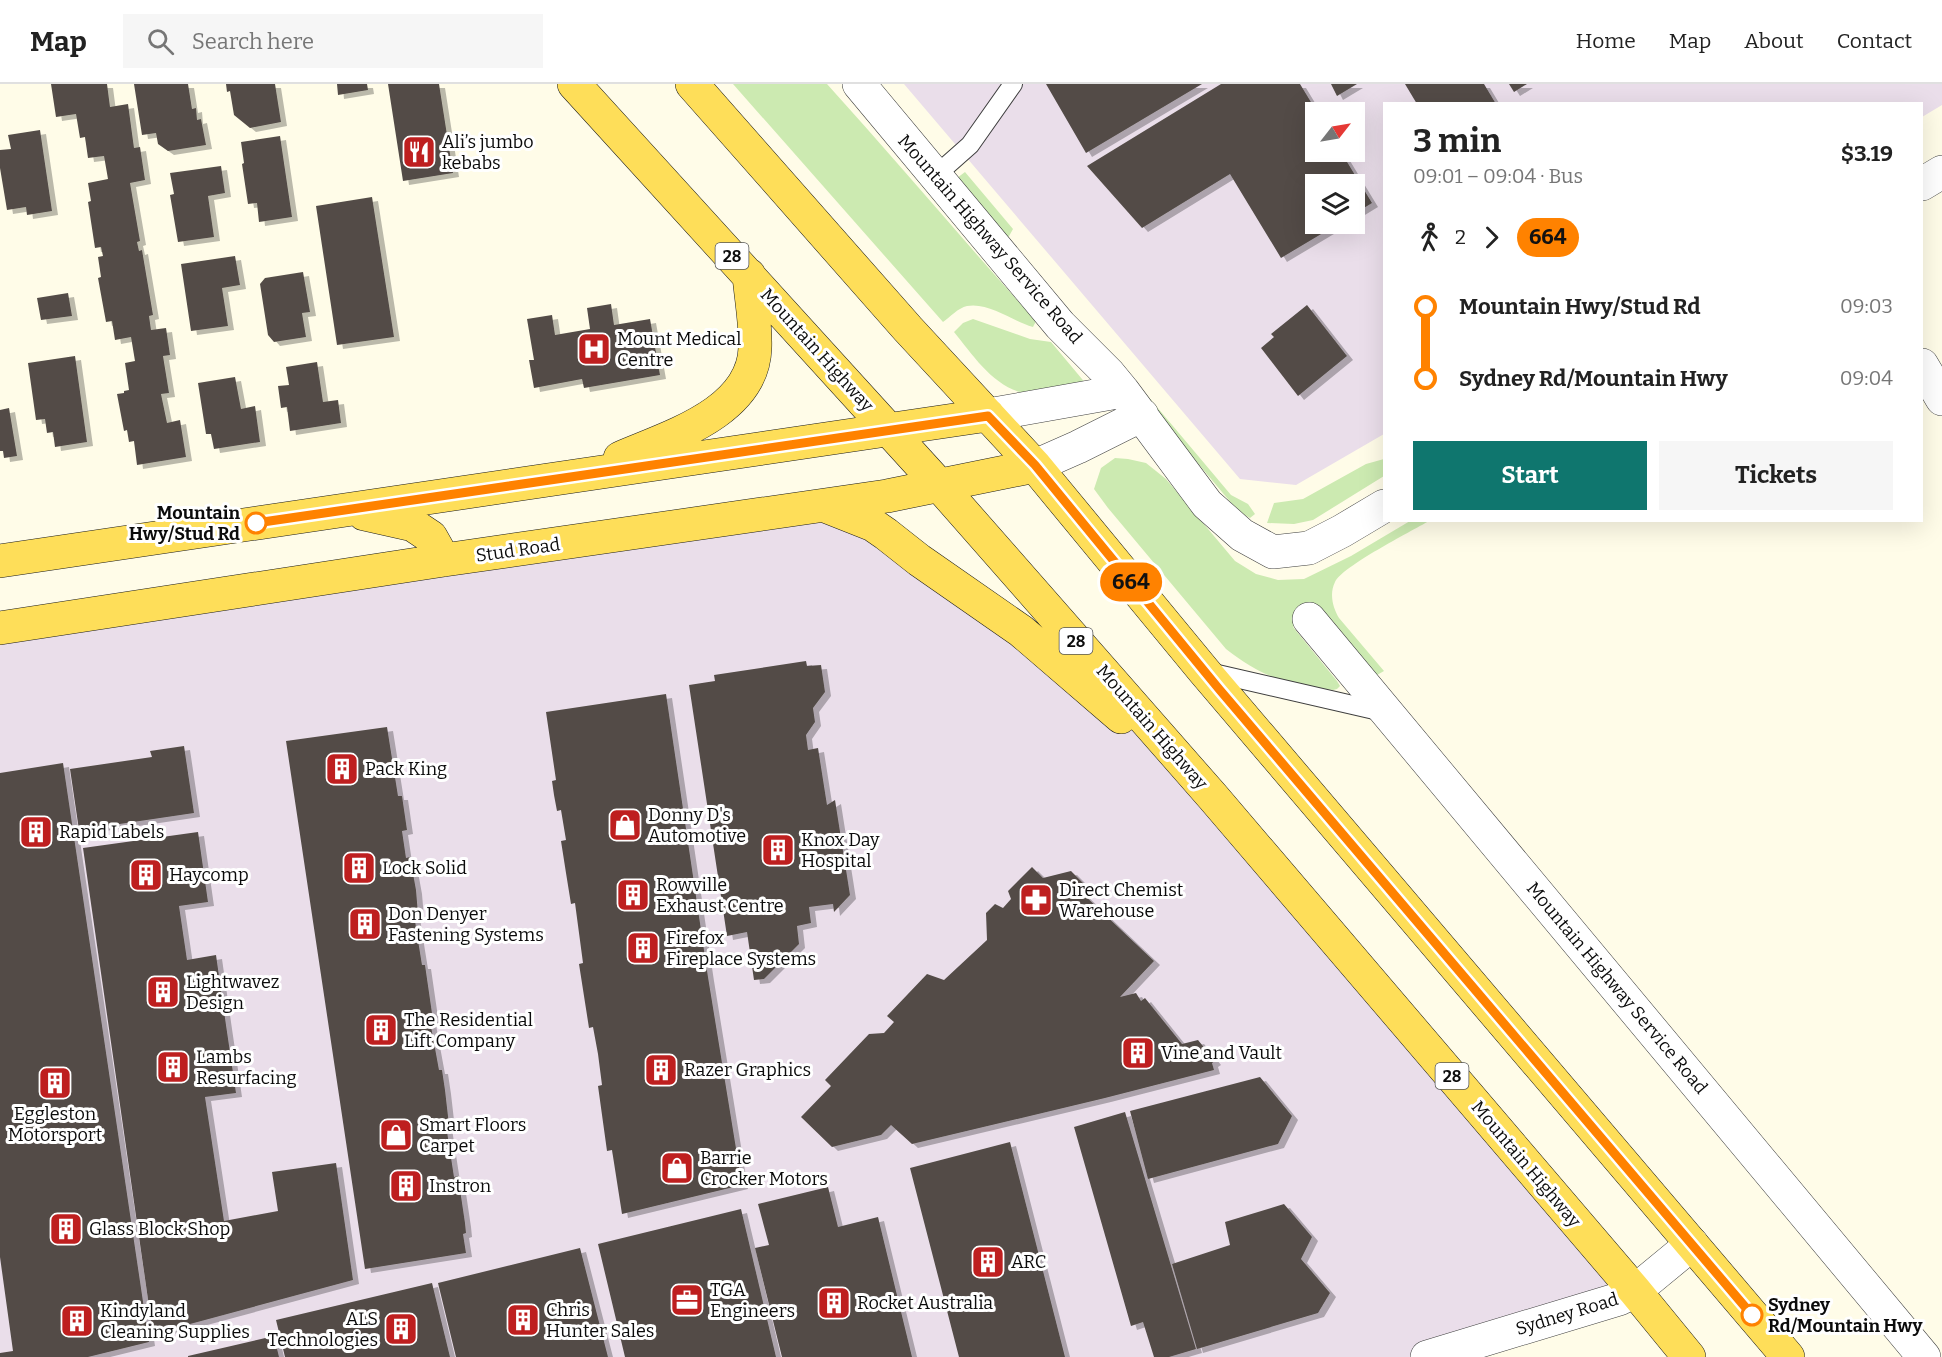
<!DOCTYPE html>
<meta charset="utf-8">
<style>
:root{--surface:#fff;--page:#f6f6f6;--text:#222;--muted:#767676;--line:#e0e0e0;--accent:#0f766e}
body{margin:0;font-family:Bitter,serif;background:var(--page);color:var(--text);height:100vh;display:flex;flex-direction:column;font-size:22px;white-space:nowrap}
*{box-sizing:border-box;margin:0}
p{font-size:20px;color:var(--muted)}
.icon{flex:none;width:33px;height:33px;fill:none;stroke:currentColor;stroke-width:2;stroke-linecap:round;stroke-linejoin:round}
.map{position:relative;flex:1;overflow:hidden}
.sheet{position:absolute;left:1383px;top:18px;width:540px;height:420px;display:flex;flex-direction:column;background:var(--surface);border-radius:0px;box-shadow:0 6px 24px #0002}
.sheet>*{flex:none}
.badge{padding:0 12px;border-radius:20px;font-size:21px;line-height:39px}
.needle{width:39px;rotate:59deg}
.controls{position:absolute;left:1305px;top:18px;display:grid;gap:12px}
.controls a{display:grid;place-items:center;width:60px;height:60px;border-radius:0px;background:var(--surface);box-shadow:0 6px 24px #0002;font-size:30px}
.map>.badge{position:absolute;translate:-50% -50%;box-shadow:0 0 0 3px #fff}
.legs{display:flex;align-items:center;gap:9px;height:66px;padding:0 30px;font-size:20px}
.legs p{margin-inline-start:auto}
.headline{display:flex;align-items:center;justify-content:space-between;height:102px;padding:0 30px}
h1{font-size:33px;font-weight:700;line-height:45px}
.action{display:flex;gap:12px;margin-top:auto;padding:12px 30px}
.action a{flex:1;height:69px;border-radius:0px;background:var(--accent);color:#fff;font-size:24px;font-weight:700;line-height:69px;text-align:center}
.action a+a{background:var(--page);color:var(--text)}
ul{padding:0 30px;list-style:none}
li{display:flex;align-items:center;gap:21px;height:72px;font-size:22px}
li i{display:grid;place-items:center;width:9px;height:100%;margin:0 8px;background:currentColor}
li i::after{content:'';width:15px;height:15px;margin:-8px;border:4px solid;border-radius:50%;background:var(--surface)}
li p{margin-inline-start:auto}
li:first-child i{background:linear-gradient(#0000 50%,currentColor 0)}
li:last-child i{background:linear-gradient(currentColor 50%,#0000 0)}
header{display:flex;align-items:center;gap:36px;box-sizing:border-box;height:84px;padding:0 30px;background:var(--surface);border-bottom:2px solid var(--line)}
header strong{font-size:28px}
nav{display:flex;gap:33px;margin-inline-start:auto;font-size:21px}
.search{width:420px;height:54px;background:var(--page);display:flex;align-items:center;gap:15px;box-sizing:border-box;padding:0 21px;border-radius:0px;color:var(--muted);font-size:22px}
.map>svg:first-child{display:block}
.industrial{fill:#eadeea;fill-rule:evenodd}
.green{fill:#cceab1}
.building{fill:#534c47;filter:url(#shadow)}
.lines{fill:none;stroke-linecap:round;stroke-linejoin:round}
.lane-casing{stroke:#3e3e3e;stroke-width:20}
.street-casing{stroke:#3e3e3e;stroke-width:34}
.primary-casing{stroke:#1c1c1c;stroke-width:34}
.lane{stroke:#fff;stroke-width:18}
.street{stroke:#fff;stroke-width:33}
.primary{stroke:#fede59;stroke-width:33}
.line-1-casing{stroke:#fff;stroke-width:14}
.line-1{stroke:#ff8200;stroke-width:9}
.stop-1-dot{fill:#fff;stroke:#ff8200;stroke-width:3}
.labels{text-anchor:middle;stroke-width:6;stroke-linejoin:round;paint-order:stroke}
.shield{fill:#fff;stroke:#545454;stroke-width:1.5}
.shield-label{font-size:16px;font-weight:bold;fill:#0b0b0b}
.poi-label{font-size:18px;fill:#0b0b0b;stroke:#fff;text-anchor:start}
.street-label{font-size:18px;fill:#0b0b0b;stroke:#fff}
.stop-label{font-size:18px;font-weight:bold;fill:#0b0b0b;stroke:#fff;text-anchor:end}
</style>
<header>
<strong>Map</strong>
<div class="search"><svg class="icon" aria-label="search" viewBox="0 0 24 24"><circle cx="10" cy="10" r="6"/><path d="M15 15l6 6"/></svg>Search here</div>
<nav><a>Home</a><a>Map</a><a>About</a><a>Contact</a></nav>
</header>
<div class="map">
<svg width="1942" height="1273" viewBox="0 0 1942 1273">
<defs>
<filter id="shadow"><feDropShadow dx="6" dy="4" stdDeviation="0" flood-color="#0004"/></filter>
</defs>
<rect width="100%" height="100%" fill="#fffce8"/>
<!-- industrial -->
<path class="industrial" d="M 904,0 L 1942,0 L 1942,21 L 1922,33 L 1922,20 L 1384,20 L 1384,350 L 1296,401 L 1240,395 ZM 1316,28 L 1354,28 L 1354,68 L 1316,68 ZM 1316,100 L 1354,100 L 1354,140 L 1316,140 Z
M 824,421 L 961,504 L 1213,713 L 1635,1207 L 1427,1273 L 0,1273 L 0,544 Z"/>
<!-- green -->
<path class="green" d="M 733,0 L 827,0 C 898,78 965,159 1036,237 L 1033,243 C 1012,237 989,218 967,222 C 958,224 950,233 943,238 Z
M 965,88 L 1013,145 L 1008,154 L 957,94 Z
M 973,235 L 1030,255 L 1051,258 L 1087,301 C 1074,304 1049,312 1037,311 C 998,310 976,275 954,248 L 963,239 Z
M 1114,272 L 1231,411 L 1248,420 L 1255,430 L 1250,434 L 1238,427 L 1110,275 Z
M 1115,374 L 1128,375 L 1146,379 L 1166,395 L 1235,477 L 1256,490 L 1278,496 L 1304,495 L 1351,472 L 1410,437 L 1429,437 C 1410,448 1343,482 1335,498 C 1329,510 1333,524 1339,534 L 1384,587 L 1377,591 L 1372,588 L 1316,523 L 1293,543 L 1337,597 L 1340,602 L 1337,605 L 1333,606 C 1287,600 1263,594 1226,565 L 1108,424 L 1094,405 L 1101,384 Z
M 1384,375 L 1384,392 L 1313,436 L 1294,440 L 1267,439 L 1274,419 L 1303,415 L 1366,380 Z"/>
<!-- building -->
<path class="building" d="M 51,0 L 107,0 L 110,23 L 128,20 L 134,64 L 140,63 L 145,96 L 130,99 L 140,157 L 137,158 L 139,167 L 142,166 L 153,231 L 149,232 L 151,246 L 166,244 L 170,271 L 163,272 L 169,309 L 161,310 L 167,339 L 180,336 L 186,373 L 137,381 L 134,357 L 129,358 L 127,346 L 124,347 L 117,310 L 124,309 L 124,307 L 129,306 L 125,279 L 135,277 L 131,253 L 115,256 L 112,237 L 106,238 L 98,194 L 101,193 L 98,173 L 103,172 L 101,163 L 95,164 L 88,118 L 91,117 L 88,99 L 108,95 L 104,72 L 88,74 L 85,53 L 80,54 L 76,30 L 56,33 Z
M 134,0 L 188,0 L 192,25 L 196,24 L 197,36 L 201,35 L 206,61 L 168,67 L 158,60 L 156,49 L 142,51 Z
M 226,0 L 275,0 L 281,38 L 250,44 L 234,31 L 230,7 L 227,8 Z
M 337,0 L 367,0 L 368,6 L 338,11 Z
M 388,0 L 439,0 L 453,89 L 403,97 Z
M 1046,0 L 1202,0 L 1086,69 Z
M 1221,0 L 1300,0 L 1317,28 L 1316,28 L 1316,68 L 1341,68 L 1372,119 L 1354,130 L 1354,100 L 1316,100 L 1316,140 L 1338,140 L 1281,174 L 1230,90 L 1142,144 L 1087,82 Z
M 1331,0 L 1357,0 L 1337,12 Z
M 1405,0 L 1484,0 L 1496,20 L 1417,20 Z
M 1509,0 L 1527,0 L 1514,8 Z
M 40,46 L 52,127 L 27,131 L 26,123 L 7,126 L 0,84 L 0,66 L 11,65 L 8,51 Z
M 280,52 L 292,133 L 259,138 L 257,119 L 248,120 L 242,80 L 244,79 L 241,58 Z
M 221,82 L 225,109 L 208,112 L 214,153 L 178,158 L 170,111 L 174,110 L 170,89 Z
M 372,113 L 394,253 L 337,261 L 316,122 Z
M 235,172 L 240,201 L 222,204 L 228,242 L 191,247 L 181,180 Z
M 303,188 L 310,228 L 302,229 L 306,253 L 274,258 L 268,251 L 260,200 L 265,194 Z
M 68,209 L 72,232 L 41,236 L 37,214 Z
M 611,220 L 614,241 L 650,235 L 660,291 L 584,304 L 582,295 L 534,304 L 529,276 L 534,276 L 527,235 L 552,231 L 555,251 L 590,245 L 587,224 Z
M 1307,221 L 1347,272 L 1298,312 L 1261,264 L 1274,253 L 1271,250 Z
M 75,272 L 87,358 L 55,363 L 53,348 L 47,349 L 45,335 L 36,336 L 28,279 Z
M 317,278 L 323,318 L 338,316 L 341,339 L 290,347 L 287,323 L 281,324 L 278,302 L 289,301 L 286,283 Z
M 235,293 L 241,325 L 255,322 L 260,358 L 214,365 L 211,350 L 206,350 L 198,299 Z
M 9,324 L 17,372 L 4,374 L 3,367 L 0,367 L 0,326 Z
M 806,577 L 807,582 L 821,581 L 825,608 L 813,624 L 815,638 L 806,651 L 808,666 L 818,664 L 827,721 L 835,716 L 850,811 L 834,828 L 833,820 L 809,823 L 811,839 L 797,842 L 799,860 L 764,895 L 754,896 L 747,848 L 727,852 L 689,601 L 715,597 L 714,591 Z
M 666,610 L 708,893 L 742,1101 L 622,1130 L 612,1066 L 607,1067 L 598,1002 L 602,1001 L 598,970 L 593,943 L 589,944 L 579,880 L 583,879 L 575,819 L 571,820 L 566,789 L 561,757 L 566,756 L 561,726 L 557,727 L 554,711 L 552,697 L 556,696 L 546,628 Z
M 387,643 L 398,712 L 402,712 L 407,746 L 402,747 L 406,774 L 410,773 L 416,806 L 418,830 L 414,830 L 417,850 L 422,881 L 425,881 L 433,936 L 430,937 L 439,986 L 442,986 L 445,1006 L 449,1041 L 446,1041 L 454,1093 L 458,1092 L 465,1139 L 466,1149 L 463,1150 L 466,1169 L 365,1185 L 286,657 Z
M 184,662 L 194,729 L 79,746 L 70,685 L 152,673 L 150,667 Z
M 63,679 L 149,1258 L 88,1273 L 0,1273 L 0,1269 L 13,1267 L 0,1173 L 0,689 Z
M 198,748 L 208,818 L 179,822 L 187,876 L 216,871 L 226,941 L 236,1009 L 205,1013 L 224,1137 L 278,1127 L 272,1088 L 336,1079 L 353,1196 L 153,1250 L 83,764 Z
M 1032,783 L 1043,794 L 1071,787 L 1086,802 L 1081,808 L 1154,877 L 1120,913 L 1136,909 L 1141,917 L 1145,914 L 1182,960 L 1198,956 L 1215,977 L 1212,979 L 1214,986 L 1105,1014 L 912,1060 L 891,1041 L 881,1051 L 832,1063 L 801,1033 L 831,1002 L 825,996 L 869,950 L 884,949 L 894,938 L 887,932 L 927,890 L 944,896 L 987,856 L 986,829 L 995,820 L 1003,824 L 1011,815 L 1008,807 Z
M 1260,993 L 1292,1032 L 1278,1060 L 1148,1095 L 1130,1027 Z
M 1125,1028 L 1196,1265 L 1169,1273 L 1154,1273 L 1143,1238 L 1131,1242 L 1074,1043 Z
M 1010,1058 L 1065,1273 L 959,1273 L 910,1084 Z
M 828,1103 L 838,1143 L 878,1133 L 912,1273 L 782,1273 L 755,1164 L 769,1161 L 758,1120 Z
M 1284,1120 L 1312,1153 L 1301,1175 L 1330,1209 L 1318,1229 L 1197,1265 L 1172,1180 L 1230,1161 L 1225,1138 Z
M 741,1125 L 776,1273 L 625,1273 L 598,1160 Z
M 580,1164 L 608,1273 L 456,1273 L 438,1199 Z
M 432,1199 L 450,1273 L 285,1273 L 276,1236 Z
M 274,1252 L 279,1273 L 188,1273 L 188,1272 Z"/>
<g class="lines">
<!-- lane casing -->
<g class="lane-casing">
<path id="lane" d="M 935,92 L 970,61 L 1013,0
M 1209,588 L 1383,628"/>
</g>
<!-- street casing -->
<g class="street-casing">
<path id="street" d="M 859,0 L 1060,241 L 1109,290 L 1123,307
M 1922,100 L 1942,88
M 1922,281 L 1942,315
M 988,331 L 1123,307 L 1207,420 L 1242,451 L 1273,468 L 1309,464 L 1342,447 L 1384,422
M 1035,382 L 1078,363 L 1142,331
M 1309,535 L 1924,1273
M 1427,1273 L 1619,1215 L 1635,1207 L 1692,1160"/>
</g>
<!-- primary casing -->
<g class="primary-casing">
<path id="primary" d="M 574,0 L 940,402 L 1213,713 L 1635,1207 L 1689,1273
M 692,0 L 908,245 L 1035,382 L 1204,587 L 1788,1273
M 620,374 C 668,353 753,329 755,264 C 756,240 751,215 749,191
M 825,422 L 873,441 L 886,450 L 919,476 L 1021,547 L 1121,633
M 364,430 L 413,441 L 431,453 L 444,476
M 0,477 L 988,331
M 0,544 L 444,476 L 887,412 L 1035,382"/>
</g>
<!-- lane -->
<use href="#lane" class="lane"/>
<!-- street -->
<use href="#street" class="street"/>
<!-- primary -->
<use href="#primary" class="primary"/>
</g>
<g class="lines">
<!-- line-1 casing -->
<g class="line-1-casing">
<path id="line-1" d="M 256,439 L 988,332 L 1035,381 L 1219,605 L 1752,1231"/>
</g>
<!-- line-1 -->
<use href="#line-1" class="line-1"/>
</g>
<!-- icons -->
<defs>
<g id="restaurant-square" transform="scale(1.725)"><rect x="-9" y="-9" width="18" height="18" rx="4" fill="#be1f1f" stroke="#fff"/><path d="M-5-6h1v4h1v-4h1v4h1v-4h1v5L-1.5 .5V6h-2V.5L-5-1ZM5-6V6H3V1.5H1.5Q1.5-4 5-6Z" fill="#fff"/></g>
<g id="hospital-square" transform="scale(1.725)"><rect x="-9" y="-9" width="18" height="18" rx="4" fill="#be1f1f" stroke="#fff"/><path d="M-5-5h3v3.5h4V-5h3V5h-3V1.5h-4V5h-3Z" fill="#fff"/></g>
<g id="building-square" transform="scale(1.725)"><rect x="-9" y="-9" width="18" height="18" rx="4" fill="#be1f1f" stroke="#fff"/><path d="M-4-6H4V6H1V3H-1V6H-4ZM-2.5-4.3h1.7v1.8h-1.7ZM.8-4.3h1.7v1.8H.8ZM-2.5-1h1.7V.8h-1.7ZM.8-1h1.7V.8H.8Z" fill="#fff"/></g>
<g id="shop-square" transform="scale(1.725)"><rect x="-9" y="-9" width="18" height="18" rx="4" fill="#be1f1f" stroke="#fff"/><path d="M-5-2.5h2.3a2.7 3.5 0 0 1 5.4 0H5L5.5 6h-11ZM-1.5-2.5h3a1.5 2.3 0 0 0-3 0Z" fill="#fff"/></g>
<g id="pharmacy-square" transform="scale(1.725)"><rect x="-9" y="-9" width="18" height="18" rx="4" fill="#be1f1f" stroke="#fff"/><path d="M-2-6h4v4h4v4h-4v4h-4v-4h-4v-4h4Z" fill="#fff"/></g>
<g id="office-square" transform="scale(1.725)"><rect x="-9" y="-9" width="18" height="18" rx="4" fill="#be1f1f" stroke="#fff"/><path d="M-6-3h4V-5.5h4V-3h4V5H-6ZM-1-4.5V-3h2v-1.5ZM-6 0V1H6V0Z" fill="#fff"/></g>
</defs>
<g fill-rule="evenodd">
<use href="#restaurant-square" x="419" y="68"/>
<use href="#hospital-square" x="594" y="265"/>
<use href="#building-square" x="342" y="685"/>
<use href="#shop-square" x="625" y="741"/>
<use href="#building-square" x="36" y="748"/>
<use href="#building-square" x="778" y="766"/>
<use href="#building-square" x="359" y="784"/>
<use href="#building-square" x="146" y="791"/>
<use href="#building-square" x="633" y="811"/>
<use href="#pharmacy-square" x="1036" y="816"/>
<use href="#building-square" x="365" y="840"/>
<use href="#building-square" x="643" y="864"/>
<use href="#building-square" x="163" y="908"/>
<use href="#building-square" x="381" y="946"/>
<use href="#building-square" x="1138" y="969"/>
<use href="#building-square" x="173" y="983"/>
<use href="#building-square" x="661" y="986"/>
<use href="#building-square" x="55" y="999"/>
<use href="#shop-square" x="396" y="1051"/>
<use href="#shop-square" x="677" y="1084"/>
<use href="#building-square" x="406" y="1102"/>
<use href="#building-square" x="66" y="1145"/>
<use href="#building-square" x="988" y="1178"/>
<use href="#office-square" x="687" y="1216"/>
<use href="#building-square" x="834" y="1219"/>
<use href="#building-square" x="523" y="1236"/>
<use href="#building-square" x="77" y="1237"/>
<use href="#building-square" x="401" y="1245"/>
</g>
<!-- markers -->
<g class="stop-1-dot">
<circle cx="256" cy="439" r="10"/>
<circle cx="1752" cy="1231" r="10"/>
</g>
<g class="labels">
<!-- shield labels -->
<g class="shield">
<rect x="715.5" y="159" width="33" height="26" rx="4.5"/>
<rect x="1059.5" y="544" width="33" height="26" rx="4.5"/>
<rect x="1435.5" y="979" width="33" height="26" rx="4.5"/>
</g>
<g class="shield-label">
<text x="732" y="178">28</text>
<text x="1076" y="563">28</text>
<text x="1452" y="998">28</text>
</g>
<!-- poi labels -->
<g class="poi-label">
<text x="442" y="64">Ali’s jumbo<tspan x="442" dy="21">kebabs</tspan></text>
<text x="617" y="261">Mount Medical<tspan x="617" dy="21">Centre</tspan></text>
<text x="365" y="691">Pack King</text>
<text x="648" y="737">Donny D's<tspan x="648" dy="21">Automotive</tspan></text>
<text x="59" y="754">Rapid Labels</text>
<text x="801" y="762">Knox Day<tspan x="801" dy="21">Hospital</tspan></text>
<text x="382" y="790">Lock Solid</text>
<text x="169" y="797">Haycomp</text>
<text x="656" y="807">Rowville<tspan x="656" dy="21">Exhaust Centre</tspan></text>
<text x="1059" y="812">Direct Chemist<tspan x="1059" dy="21">Warehouse</tspan></text>
<text x="388" y="836">Don Denyer<tspan x="388" dy="21">Fastening Systems</tspan></text>
<text x="666" y="860">Firefox<tspan x="666" dy="21">Fireplace Systems</tspan></text>
<text x="186" y="904">Lightwavez<tspan x="186" dy="21">Design</tspan></text>
<text x="404" y="942">The Residential<tspan x="404" dy="21">Lift Company</tspan></text>
<text x="1161" y="975">Vine and Vault</text>
<text x="196" y="979">Lambs<tspan x="196" dy="21">Resurfacing</tspan></text>
<text x="684" y="992">Razer Graphics</text>
<text x="55" y="1036" text-anchor="middle">Eggleston<tspan x="55" dy="21">Motorsport</tspan></text>
<text x="419" y="1047">Smart Floors<tspan x="419" dy="21">Carpet</tspan></text>
<text x="700" y="1080">Barrie<tspan x="700" dy="21">Crocker Motors</tspan></text>
<text x="429" y="1108">Instron</text>
<text x="89" y="1151">Glass Block Shop</text>
<text x="1011" y="1184">ARC</text>
<text x="710" y="1212">TGA<tspan x="710" dy="21">Engineers</tspan></text>
<text x="857" y="1225">Rocket Australia</text>
<text x="546" y="1232">Chris<tspan x="546" dy="21">Hunter Sales</tspan></text>
<text x="100" y="1233">Kindyland<tspan x="100" dy="21">Cleaning Supplies</tspan></text>
<text x="378" y="1241" text-anchor="end">ALS<tspan x="378" dy="21">Technologies</tspan></text>
</g>
<!-- street labels -->
<g class="street-label">
<text transform="translate(990 155) rotate(49)" y="6">Mountain Highway Service Road</text>
<text transform="translate(817 266) rotate(48)" y="6">Mountain Highway</text>
<text transform="translate(518 466) rotate(-8)" y="6">Stud Road</text>
<text transform="translate(1152 643) rotate(49)" y="6">Mountain Highway</text>
<text transform="translate(1617 904) rotate(50)" y="6">Mountain Highway Service Road</text>
<text transform="translate(1526 1080) rotate(50)" y="6">Mountain Highway</text>
<text transform="translate(1567 1230) rotate(-17)" y="6">Sydney Road</text>
</g>
<!-- stop labels -->
<g class="stop-label">
<text x="240" y="435">Mountain<tspan x="240" dy="21">Hwy/Stud Rd</tspan></text>
<text x="1768" y="1227" text-anchor="start">Sydney<tspan x="1768" dy="21">Rd/Mountain Hwy</tspan></text>
</g>
</g>
</svg>
<div class="controls">
<a><svg class="needle" viewBox="-14 -14 28 28"><path d="M0-13l5 13h-10z" fill="#e53935"/><path d="M0 13l5-13h-10z" fill="#767676"/></svg></a>
<a><svg class="icon" aria-label="layers" viewBox="0 0 24 24"><path d="M12 4l9 5-9 5-9-5zM3 14l9 5 9-5"/></svg></a>
</div>
<b class="badge" style="left:1131px;top:498px;background:#ff8200;color:#111">664</b>
<section class="sheet">
<div class="headline"><div><h1>3 min</h1><p>09:01 – 09:04 · Bus</p></div><b>$3.19</b></div>
<div class="legs"><svg class="icon" aria-label="walk" viewBox="0 0 24 24"><circle cx="13" cy="4" r="2"/><path d="M13 8l-2 6 4 7M11 14l-3 7M7 12l3-4h3l4 4"/></svg>2<svg class="icon" aria-label="forward" viewBox="0 0 24 24"><path d="M9 5l7 7-7 7"/></svg><b class="badge" style="background:#ff8200;color:#111">664</b></div>
<ul>
<li><i style="color:#ff8200"></i><b>Mountain Hwy/Stud Rd</b><p>09:03</p></li>
<li><i style="color:#ff8200"></i><b>Sydney Rd/Mountain Hwy</b><p>09:04</p></li>
</ul>
<div class="action"><a>Start</a><a>Tickets</a></div>
</section>
</div>
